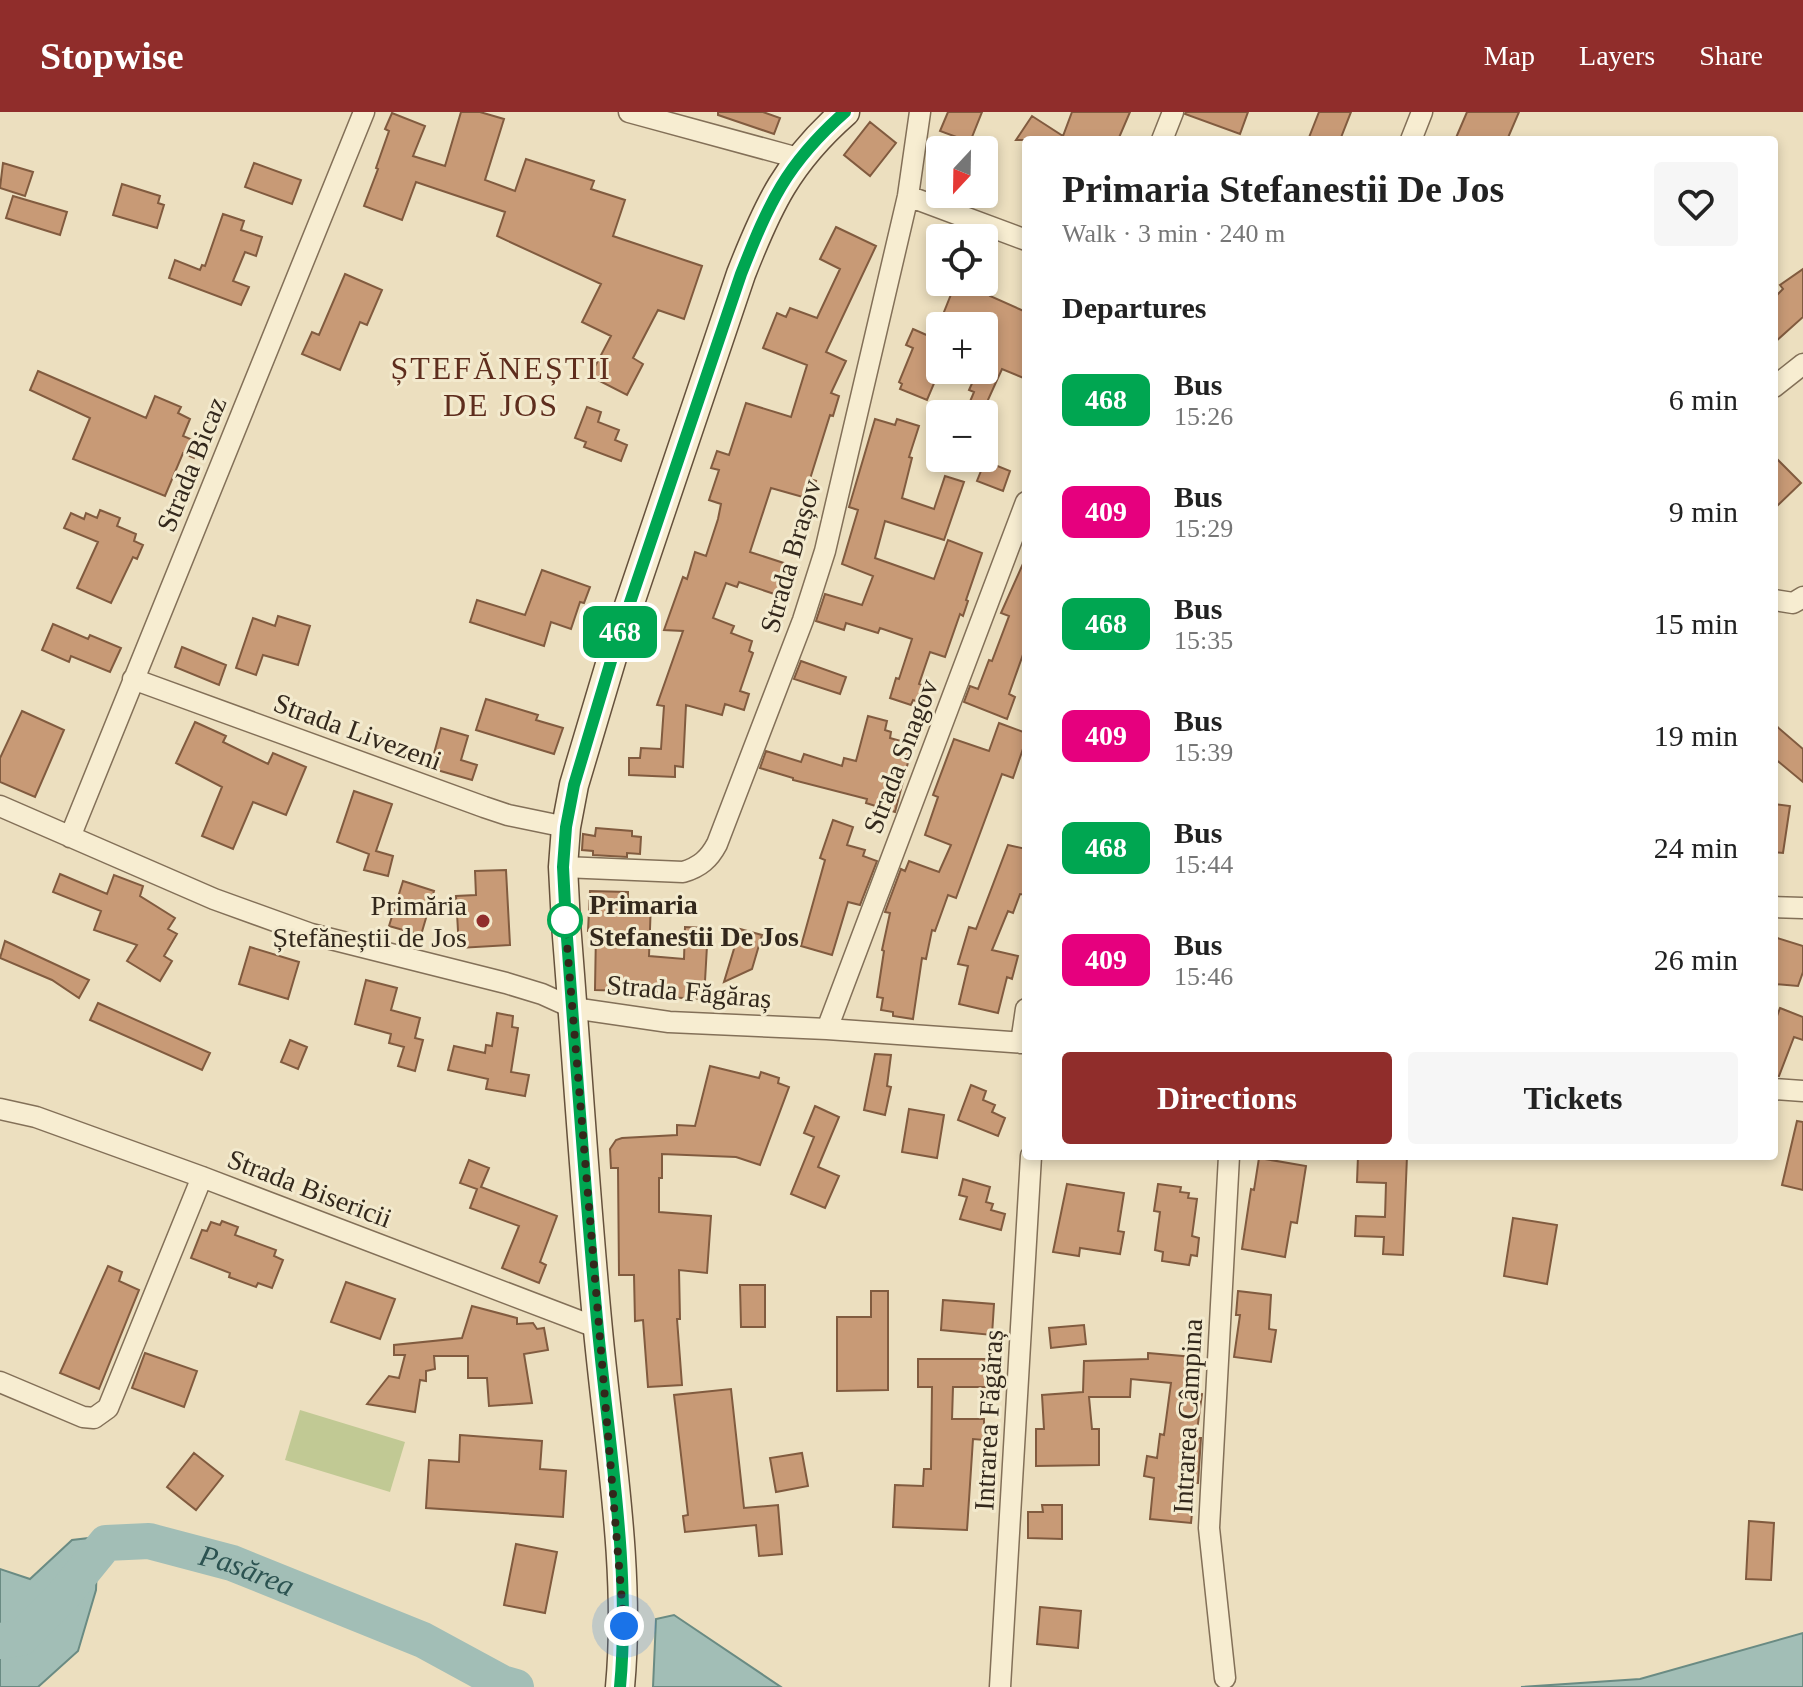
<!DOCTYPE html>
<meta charset="utf-8">
<style>
:root{--surface:#fff;--page:#f6f6f6;--text:#222;--muted:#767676;--accent:#902d2b}
body{margin:0;font-family:Georgia,serif;background:var(--page);color:var(--text);height:100vh;display:flex;flex-direction:column;font-size:30px;white-space:nowrap}
*{box-sizing:border-box;margin:0}
p{font-size:26px;color:var(--muted)}
.icon{flex:none;width:44px;height:44px;fill:none;stroke:currentColor;stroke-width:2;stroke-linecap:round;stroke-linejoin:round}
.map{position:relative;flex:1;overflow:hidden}
.drawer{position:absolute;left:1022px;top:24px;width:756px;height:1024px;display:flex;flex-direction:column;background:var(--surface);border-radius:8px;box-shadow:0 4px 12px #0003}
.drawer>*{flex:none}
.badge{padding:0 16px;border-radius:12px;font-size:28px;line-height:52px}
.needle{width:52px;rotate:202deg}
.controls{position:absolute;left:926px;top:24px;display:grid;gap:16px}
.controls a{display:grid;place-items:center;width:72px;height:72px;border-radius:8px;background:var(--surface);box-shadow:0 4px 12px #0003;font-size:40px}
.you{position:absolute;width:40px;height:40px;margin:-20px;border:6px solid #fff;border-radius:50%;background:#1a73e8;box-shadow:0 0 0 12px #1a73e833}
.map>.badge{position:absolute;translate:-50% -50%;box-shadow:0 0 0 4px #fff}
h2{padding:0 40px;font-size:30px;line-height:72px}
.round{display:grid;place-items:center;flex:none;width:84px;height:84px;border-radius:8px;background:var(--page)}
.overview{display:flex;align-items:center;justify-content:space-between;height:136px;padding:0 40px}
h1{font-size:38px;font-weight:600;line-height:60px}
.primary-button{display:flex;gap:16px;margin-top:auto;padding:16px 40px}
.primary-button a{flex:1;height:92px;border-radius:8px;background:var(--accent);color:#fff;font-size:32px;font-weight:600;line-height:92px;text-align:center}
.primary-button a+a{background:var(--page);color:var(--text)}
ul{padding:0;list-style:none}
li{display:flex;align-items:center;gap:24px;height:112px;padding:0 40px}
li div{flex:1}
li b{display:block;font-size:30px}
li em{font-style:normal}
li .badge{min-width:88px;font-weight:700;text-align:center}
header{display:flex;align-items:center;gap:48px;box-sizing:border-box;height:112px;padding:0 40px;background:var(--accent);color:#fff}
header strong{font-size:38px}
nav{display:flex;gap:44px;margin-inline-start:auto;font-size:28px}
.map>svg:first-child{display:block}
.green{fill:#c1c994}
.water{fill:#a2beb6;stroke:#6a8b83;stroke-width:2}
.lines{fill:none;stroke-linecap:round;stroke-linejoin:round}
.river{stroke:#a2beb6;stroke-width:36}
.building{fill:#c89a76;stroke:#815b3f;stroke-width:2}
.street-casing{stroke:#837058;stroke-width:23}
.secondary-casing{stroke:#65513c;stroke-width:31}
.street{stroke:#f7edd1;stroke-width:20}
.secondary{stroke:#f7edd1;stroke-width:28}
.line-casing{stroke:#fff;stroke-width:18}
.line{stroke:#00a651;stroke-width:12}
.walk{stroke:#33281c;stroke-width:8;stroke-dasharray:0 14.4}
.stop-dot{fill:#fff;stroke:#00a651;stroke-width:4}
.poi-dot{fill:#902d2b;stroke:#f3eace;stroke-width:3}
.labels{text-anchor:middle;stroke-width:6;stroke-linejoin:round;paint-order:stroke}
.street-label{font-size:28px;fill:#33281c;stroke:#f3eace}
.stop-label{font-size:28px;font-weight:bold;fill:#33281c;stroke:#f3eace;text-anchor:start}
.poi-label{font-size:28px;fill:#33281c;stroke:#f3eace;text-anchor:end}
.water-label{font-size:30px;font-style:italic;fill:#2c5351;stroke:#f3eace}
.quarter-label{font-size:32px;letter-spacing:2px;fill:#5e2d1d;stroke:#f3eace}
</style>
<header>
<strong>Stopwise</strong>
<nav><a>Map</a><a>Layers</a><a>Share</a></nav>
</header>
<div class="map">
<svg width="1803" height="1575" viewBox="0 0 1803 1575">
<rect width="100%" height="100%" fill="#ecdfbf"/>
<!-- green -->
<path class="green" d="M 300,1298 L 405,1330 L 390,1380 L 285,1348 Z"/>
<!-- water -->
<path class="water" d="M 98,1425 L 96,1478 L 78,1539 L 38,1575 L 0,1575 L 0,1457 L 30,1467 L 72,1428 Z
M 674,1503 L 781,1575 L 653,1575 L 656,1507 Z
M 1803,1521 L 1803,1575 L 1521,1575 L 1640,1567 Z"/>
<g class="lines">
<!-- river -->
<path class="river" id="s1" d="M 0,1529 L 21,1526 L 62,1485 L 106,1431 L 149,1429 L 232,1451 L 423,1528 L 502,1571 L 516,1575"/>
</g>
<!-- building -->
<path class="building" d="M 461,0 L 480,0 L 504,7 L 485,68 L 515,79 L 526,47 L 594,69 L 591,77 L 625,88 L 613,124 L 702,154 L 684,207 L 658,198 L 633,246 L 643,252 L 627,283 L 590,264 L 611,224 L 582,210 L 601,172 L 497,124 L 505,100 L 416,70 L 402,108 L 364,94 L 378,57 L 376,56 L 389,19 L 385,17 L 392,1 L 425,14 L 413,44 L 445,54 Z
M 718,0 L 763,0 L 780,6 L 774,22 L 718,3 Z
M 948,0 L 982,0 L 970,30 L 940,19 Z
M 1072,0 L 1130,0 L 1118,28 L 1016,28 L 1032,4 L 1063,24 Z
M 1186,0 L 1248,0 L 1240,22 L 1185,2 Z
M 1319,0 L 1351,0 L 1340,28 L 1308,28 Z
M 1467,0 L 1519,0 L 1507,28 L 1455,28 Z
M 870,10 L 896,31 L 870,64 L 844,43 Z
M 3,51 L 33,60 L 25,84 L 0,76 Z
M 254,51 L 301,68 L 292,92 L 245,75 Z
M 122,72 L 160,84 L 158,91 L 164,93 L 157,116 L 113,103 Z
M 13,84 L 67,100 L 60,123 L 6,106 Z
M 223,102 L 244,109 L 241,118 L 262,125 L 256,144 L 245,140 L 233,169 L 249,175 L 241,193 L 169,166 L 175,148 L 200,158 L 202,153 L 205,154 Z
M 836,115 L 876,134 L 826,240 L 846,249 L 831,281 L 839,284 L 833,304 L 830,303 L 810,367 L 816,369 L 810,387 L 771,376 L 750,440 L 799,456 L 789,487 L 739,470 L 737,475 L 726,471 L 713,506 L 734,514 L 731,521 L 752,529 L 749,539 L 753,541 L 740,579 L 749,582 L 744,598 L 725,592 L 722,603 L 686,593 L 683,655 L 675,654 L 675,665 L 629,663 L 629,646 L 640,646 L 641,636 L 661,637 L 664,594 L 657,593 L 683,519 L 664,518 L 683,465 L 687,467 L 695,440 L 706,444 L 718,407 L 721,392 L 709,388 L 719,358 L 711,356 L 717,339 L 729,343 L 746,291 L 791,305 L 807,253 L 763,236 L 777,201 L 786,205 L 790,196 L 817,206 L 840,157 L 820,147 Z
M 1803,157 L 1803,205 L 1774,231 L 1774,186 L 1783,177 L 1780,173 Z
M 345,162 L 382,178 L 367,213 L 360,210 L 340,258 L 302,242 L 312,220 L 319,223 Z
M 956,170 L 963,170 L 991,181 L 990,184 L 1026,200 L 1026,267 L 1002,257 L 983,299 L 969,292 L 974,280 L 969,278 L 978,258 L 984,258 L 984,214 L 963,214 L 942,205 Z
M 913,217 L 940,229 L 940,242 L 932,259 L 938,262 L 927,288 L 900,277 L 902,272 L 899,270 L 913,236 L 906,233 Z
M 38,259 L 146,306 L 155,284 L 181,295 L 178,301 L 190,307 L 183,324 L 200,331 L 194,346 L 183,341 L 165,384 L 73,347 L 90,306 L 30,278 Z
M 587,295 L 601,300 L 598,310 L 619,318 L 615,328 L 627,333 L 621,349 L 584,335 L 586,330 L 575,326 Z
M 875,307 L 895,313 L 897,307 L 919,314 L 909,345 L 912,346 L 902,386 L 934,397 L 945,364 L 964,370 L 944,428 L 885,409 L 875,446 L 934,467 L 948,428 L 982,441 L 966,488 L 968,489 L 963,504 L 960,502 L 945,545 L 930,540 L 919,572 L 927,575 L 922,591 L 913,588 L 911,593 L 890,586 L 896,566 L 899,567 L 912,527 L 880,516 L 878,521 L 846,511 L 844,518 L 816,509 L 825,482 L 862,493 L 873,464 L 842,452 L 858,398 L 849,395 Z
M 1774,344 L 1801,371 L 1774,397 Z
M 985,349 L 1010,359 L 1003,379 L 977,369 Z
M 100,398 L 120,406 L 117,414 L 136,422 L 134,429 L 143,433 L 137,447 L 133,445 L 111,491 L 77,476 L 98,430 L 64,416 L 71,401 L 84,407 L 86,401 L 97,406 Z
M 1026,445 L 1026,534 L 1009,582 L 1015,585 L 1007,607 L 964,590 L 970,574 L 978,577 L 989,548 L 992,549 L 1009,504 L 1001,501 Z
M 542,458 L 590,475 L 584,491 L 580,490 L 571,517 L 551,510 L 544,534 L 470,510 L 477,488 L 525,503 Z
M 278,504 L 310,514 L 298,553 L 263,543 L 256,563 L 236,556 L 253,506 L 275,514 Z
M 53,512 L 88,527 L 90,523 L 121,536 L 110,560 L 71,544 L 69,550 L 42,538 Z
M 182,535 L 226,553 L 219,573 L 175,555 Z
M 801,549 L 846,565 L 840,582 L 794,567 Z
M 486,587 L 538,603 L 536,608 L 563,616 L 554,642 L 476,618 Z
M 22,599 L 64,618 L 35,685 L 0,670 L 0,646 Z
M 868,604 L 887,609 L 885,618 L 891,620 L 890,626 L 904,630 L 902,636 L 911,639 L 895,700 L 866,691 L 867,687 L 793,668 L 793,666 L 760,656 L 766,639 L 801,650 L 804,642 L 842,654 L 844,646 L 856,649 Z
M 195,610 L 226,624 L 223,630 L 268,652 L 273,641 L 306,655 L 286,703 L 253,690 L 233,737 L 202,724 L 222,675 L 176,651 Z
M 999,611 L 1026,621 L 1026,628 L 1013,666 L 1002,662 L 956,786 L 948,783 L 935,819 L 932,818 L 926,847 L 922,846 L 913,907 L 893,904 L 893,900 L 881,898 L 883,886 L 877,885 L 884,839 L 882,838 L 890,801 L 885,800 L 901,757 L 905,759 L 909,749 L 939,760 L 951,733 L 925,723 L 938,685 L 933,683 L 954,627 L 989,639 Z
M 1774,612 L 1803,637 L 1803,670 L 1774,646 Z
M 441,616 L 468,624 L 461,648 L 477,653 L 472,668 L 430,656 Z
M 354,679 L 392,692 L 376,739 L 393,744 L 388,764 L 364,758 L 369,742 L 337,730 Z
M 1774,692 L 1790,694 L 1783,741 L 1774,740 Z
M 833,708 L 853,715 L 847,733 L 865,738 L 863,744 L 877,749 L 860,793 L 848,790 L 832,843 L 801,834 L 825,748 L 820,746 Z
M 596,716 L 632,719 L 632,724 L 641,725 L 640,742 L 627,741 L 627,745 L 593,743 L 593,739 L 582,738 L 583,722 L 595,724 Z
M 1008,733 L 1026,737 L 1026,783 L 1020,782 L 1013,801 L 1008,799 L 992,838 L 1018,844 L 1012,867 L 1007,865 L 998,901 L 959,892 L 968,854 L 958,852 L 969,815 L 976,817 Z
M 506,758 L 510,833 L 459,836 L 456,784 L 476,783 L 475,759 Z
M 60,762 L 107,782 L 114,763 L 143,774 L 140,784 L 175,806 L 168,817 L 177,822 L 164,844 L 172,849 L 160,869 L 127,849 L 137,833 L 94,818 L 101,799 L 53,780 Z
M 403,769 L 434,779 L 421,823 L 389,814 Z
M 590,779 L 628,780 L 628,789 L 651,790 L 649,844 L 684,847 L 685,815 L 708,816 L 704,887 L 664,885 L 664,880 L 595,878 L 596,819 L 588,819 Z
M 740,817 L 762,823 L 752,857 L 724,870 Z
M 1774,825 L 1803,834 L 1803,860 L 1798,874 L 1774,872 Z
M 5,829 L 89,868 L 79,886 L 52,868 L 0,846 Z
M 250,835 L 299,850 L 288,887 L 239,872 Z
M 366,868 L 397,876 L 391,898 L 420,906 L 415,926 L 423,928 L 415,959 L 398,954 L 404,935 L 389,931 L 391,922 L 355,912 Z
M 98,891 L 210,941 L 202,958 L 90,908 Z
M 1780,896 L 1803,905 L 1803,928 L 1794,925 L 1779,964 L 1774,964 L 1774,912 Z
M 497,901 L 513,904 L 512,915 L 518,916 L 511,960 L 529,963 L 525,984 L 486,977 L 488,967 L 448,958 L 454,934 L 485,941 L 486,933 L 492,934 Z
M 290,928 L 307,935 L 298,957 L 281,950 Z
M 875,942 L 891,943 L 887,974 L 891,975 L 885,1003 L 864,998 Z
M 710,954 L 759,966 L 761,960 L 779,966 L 778,971 L 789,975 L 760,1053 L 736,1045 L 662,1042 L 662,1066 L 659,1066 L 659,1100 L 711,1104 L 707,1161 L 679,1158 L 680,1207 L 677,1207 L 682,1273 L 648,1275 L 643,1208 L 635,1209 L 634,1163 L 619,1163 L 618,1056 L 611,1056 L 610,1037 L 616,1028 L 622,1026 L 677,1023 L 677,1013 L 695,1014 Z
M 971,973 L 986,979 L 983,988 L 995,993 L 992,1000 L 1005,1006 L 998,1024 L 958,1008 Z
M 815,994 L 839,1005 L 818,1055 L 839,1064 L 825,1096 L 791,1082 L 814,1025 L 804,1021 Z
M 909,997 L 944,1003 L 937,1046 L 902,1040 Z
M 1797,1009 L 1803,1010 L 1803,1078 L 1782,1073 Z
M 1358,1044 L 1407,1044 L 1403,1143 L 1383,1142 L 1384,1125 L 1355,1124 L 1356,1104 L 1385,1105 L 1386,1071 L 1357,1070 Z
M 1259,1046 L 1306,1054 L 1297,1111 L 1291,1110 L 1285,1145 L 1242,1137 L 1251,1077 L 1254,1078 Z
M 469,1048 L 489,1056 L 481,1075 L 557,1104 L 540,1150 L 546,1153 L 539,1171 L 502,1156 L 519,1114 L 470,1096 L 477,1077 L 460,1071 Z
M 963,1067 L 990,1075 L 986,1090 L 993,1092 L 991,1098 L 1005,1102 L 1001,1118 L 960,1107 L 967,1085 L 959,1083 Z
M 1067,1072 L 1124,1081 L 1118,1119 L 1124,1120 L 1120,1142 L 1080,1136 L 1079,1144 L 1053,1140 Z
M 1158,1072 L 1181,1075 L 1180,1080 L 1189,1081 L 1188,1086 L 1197,1087 L 1192,1124 L 1199,1126 L 1197,1144 L 1191,1143 L 1189,1153 L 1162,1149 L 1163,1140 L 1155,1138 L 1160,1100 L 1154,1099 Z
M 1513,1106 L 1557,1113 L 1547,1172 L 1504,1164 Z
M 222,1109 L 238,1115 L 235,1123 L 276,1138 L 274,1144 L 283,1148 L 272,1176 L 258,1171 L 256,1175 L 229,1165 L 230,1161 L 191,1146 L 202,1118 L 207,1119 L 211,1110 L 220,1113 Z
M 108,1154 L 122,1160 L 119,1169 L 139,1178 L 99,1277 L 60,1261 Z
M 346,1170 L 395,1187 L 380,1227 L 331,1210 Z
M 740,1173 L 765,1173 L 765,1215 L 741,1215 Z
M 871,1179 L 888,1179 L 888,1278 L 837,1279 L 837,1205 L 871,1205 Z
M 1238,1179 L 1271,1183 L 1269,1217 L 1276,1218 L 1271,1250 L 1234,1245 L 1240,1203 L 1236,1203 Z
M 943,1188 L 994,1192 L 992,1223 L 941,1218 Z
M 472,1194 L 517,1206 L 517,1212 L 533,1211 L 537,1217 L 544,1216 L 548,1238 L 524,1242 L 532,1291 L 489,1294 L 487,1266 L 468,1266 L 468,1244 L 434,1244 L 435,1257 L 426,1259 L 426,1269 L 420,1268 L 415,1300 L 367,1292 L 389,1264 L 399,1266 L 405,1243 L 394,1243 L 394,1233 L 462,1226 Z
M 1084,1213 L 1086,1232 L 1051,1236 L 1049,1216 Z
M 145,1241 L 197,1259 L 184,1295 L 132,1276 Z
M 1148,1241 L 1194,1245 L 1191,1280 L 1202,1282 L 1196,1326 L 1201,1326 L 1198,1371 L 1195,1371 L 1191,1411 L 1150,1407 L 1154,1366 L 1144,1364 L 1147,1344 L 1157,1346 L 1160,1322 L 1164,1323 L 1171,1271 L 1131,1267 L 1130,1285 L 1089,1285 L 1092,1317 L 1099,1317 L 1099,1353 L 1036,1354 L 1036,1317 L 1044,1317 L 1042,1283 L 1083,1280 L 1084,1249 L 1148,1247 Z
M 918,1247 L 993,1247 L 993,1275 L 953,1275 L 952,1307 L 984,1307 L 984,1328 L 973,1327 L 967,1418 L 893,1415 L 895,1373 L 923,1374 L 924,1357 L 931,1357 L 932,1275 L 918,1275 Z
M 731,1277 L 744,1396 L 778,1393 L 782,1442 L 759,1444 L 756,1413 L 685,1420 L 683,1404 L 688,1403 L 674,1283 Z
M 460,1323 L 542,1329 L 540,1357 L 566,1359 L 563,1405 L 426,1396 L 429,1348 L 459,1350 Z
M 194,1341 L 223,1364 L 196,1398 L 167,1375 Z
M 802,1341 L 808,1374 L 776,1380 L 770,1346 Z
M 1042,1393 L 1062,1393 L 1062,1427 L 1028,1426 L 1028,1400 L 1043,1400 Z
M 1749,1409 L 1774,1411 L 1771,1468 L 1746,1467 Z
M 516,1432 L 557,1440 L 545,1501 L 504,1493 Z
M 1040,1495 L 1081,1499 L 1078,1536 L 1037,1532 Z"/>
<g class="lines">
<!-- street casing -->
<g class="street-casing">
<path id="street" d="M 629,0 L 798,46
M 1162,28 L 1173,0
M 1411,28 L 1422,0
M 908,84 L 1026,128
M 1774,275 L 1803,252
M 1774,488 L 1793,491 L 1803,485
M 133,567 L 484,695 L 508,703 L 566,715
M 0,694 L 214,787 L 311,822 L 506,871 L 542,882 L 573,896 L 669,910 L 827,917 L 1026,931
M 70,725 L 364,0
M 563,755 L 683,760 C 700,755 709,747 717,732 L 803,508 L 825,439 L 908,84 L 920,0
M 1774,795 L 1803,796
M 827,917 L 1026,390
M 1021,931 L 1026,897
M 1774,977 L 1803,979
M 0,997 L 36,1005 L 202,1065 L 598,1216
M 0,1270 L 83,1305 L 94,1306 L 108,1296 L 202,1065
M 1225,1566 L 1209,1416 L 1229,1044
M 1000,1575 L 1031,1044"/>
</g>
<!-- secondary casing -->
<g class="secondary-casing">
<path id="secondary" d="M 620,1575 C 631,1459 609,1334 598,1218 C 585,1083 577,947 566,812 L 563,755 L 566,715 L 574,673 L 617,529 L 741,162 C 768,93 788,50 845,0"/>
</g>
<!-- street -->
<use href="#street" class="street"/>
<!-- secondary -->
<use href="#secondary" class="secondary"/>
</g>
<g class="lines">
<!-- line casing -->
<g class="line-casing">
<path id="line" d="M 620,1575 C 631,1459 609,1334 598,1218 C 585,1083 576,948 566,812 L 563,755 L 566,715 L 574,673 L 617,529 L 741,162 C 769,91 786,52 845,0"/>
</g>
<!-- line -->
<use href="#line" class="line"/>
<!-- walk -->
<path class="walk" d="M 565,808 L 624,1514"/>
</g>
<!-- markers -->
<circle class="stop-dot" cx="565" cy="808" r="16"/>
<circle class="poi-dot" cx="483" cy="809" r="8"/>
<g class="labels">
<!-- street labels -->
<g class="street-label">
<text transform="translate(191 352) rotate(-68)" y="10">Strada Bicaz</text>
<text transform="translate(790 444) rotate(-74)" y="10">Strada Brașov</text>
<text transform="translate(358 619) rotate(20)" y="10">Strada Livezeni</text>
<text transform="translate(900 644) rotate(-69)" y="10">Strada Snagov</text>
<text transform="translate(689 879) rotate(5)" y="10">Strada Făgăraș</text>
<text transform="translate(310 1076) rotate(21)" y="10">Strada Bisericii</text>
<text transform="translate(1187 1304) rotate(-87)" y="10">Intrarea Câmpina</text>
<text transform="translate(988 1308) rotate(-87)" y="10">Intrarea Făgăraș</text>
</g>
<!-- stop labels -->
<g class="stop-label">
<text x="589" y="802">Primaria<tspan x="589" dy="32">Stefanestii De Jos</tspan></text>
</g>
<!-- poi labels -->
<g class="poi-label">
<text x="467" y="803">Primăria<tspan x="467" dy="32">Ștefăneștii de Jos</tspan></text>
</g>
<!-- water labels -->
<g class="water-label">
<text dy="10" stroke="none"><textPath href="#s1" startOffset="294">Pasărea</textPath></text>
</g>
<!-- quarter labels -->
<g class="quarter-label">
<text x="501" y="267">ȘTEFĂNEȘTII<tspan x="501" dy="37">DE JOS</tspan></text>
</g>
</g>
</svg>
<div class="controls">
<a><svg class="needle" viewBox="-14 -14 28 28"><path d="M0-13l5 13h-10z" fill="#e53935"/><path d="M0 13l5-13h-10z" fill="#767676"/></svg></a>
<a><svg class="icon" aria-label="locate" viewBox="0 0 24 24"><circle cx="12" cy="12" r="6"/><path d="M12 2v4M12 18v4M2 12h4M18 12h4"/></svg></a>
<a>+</a>
<a>−</a>
</div>
<div class="you" style="left:624px;top:1514px"></div>
<b class="badge" style="left:620px;top:520px;background:#00a651;color:#fff">468</b>
<section class="drawer">
<div class="overview"><div><h1>Primaria Stefanestii De Jos</h1><p>Walk · 3 min · 240 m</p></div><a class="round"><svg class="icon" aria-label="heart" viewBox="0 0 24 24"><path d="M12 20l-8-8c-3-5 5-10 8-4 3-6 11-1 8 4z"/></svg></a></div>
<h2>Departures</h2>
<ul>
<li><span class="badge" style="background:#00a651;color:#fff">468</span><div><b>Bus</b><p>15:26</p></div><em>6 min</em></li>
<li><span class="badge" style="background:#e6007e;color:#fff">409</span><div><b>Bus</b><p>15:29</p></div><em>9 min</em></li>
<li><span class="badge" style="background:#00a651;color:#fff">468</span><div><b>Bus</b><p>15:35</p></div><em>15 min</em></li>
<li><span class="badge" style="background:#e6007e;color:#fff">409</span><div><b>Bus</b><p>15:39</p></div><em>19 min</em></li>
<li><span class="badge" style="background:#00a651;color:#fff">468</span><div><b>Bus</b><p>15:44</p></div><em>24 min</em></li>
<li><span class="badge" style="background:#e6007e;color:#fff">409</span><div><b>Bus</b><p>15:46</p></div><em>26 min</em></li>
</ul>
<div class="primary-button"><a>Directions</a><a>Tickets</a></div>
</section>
</div>
